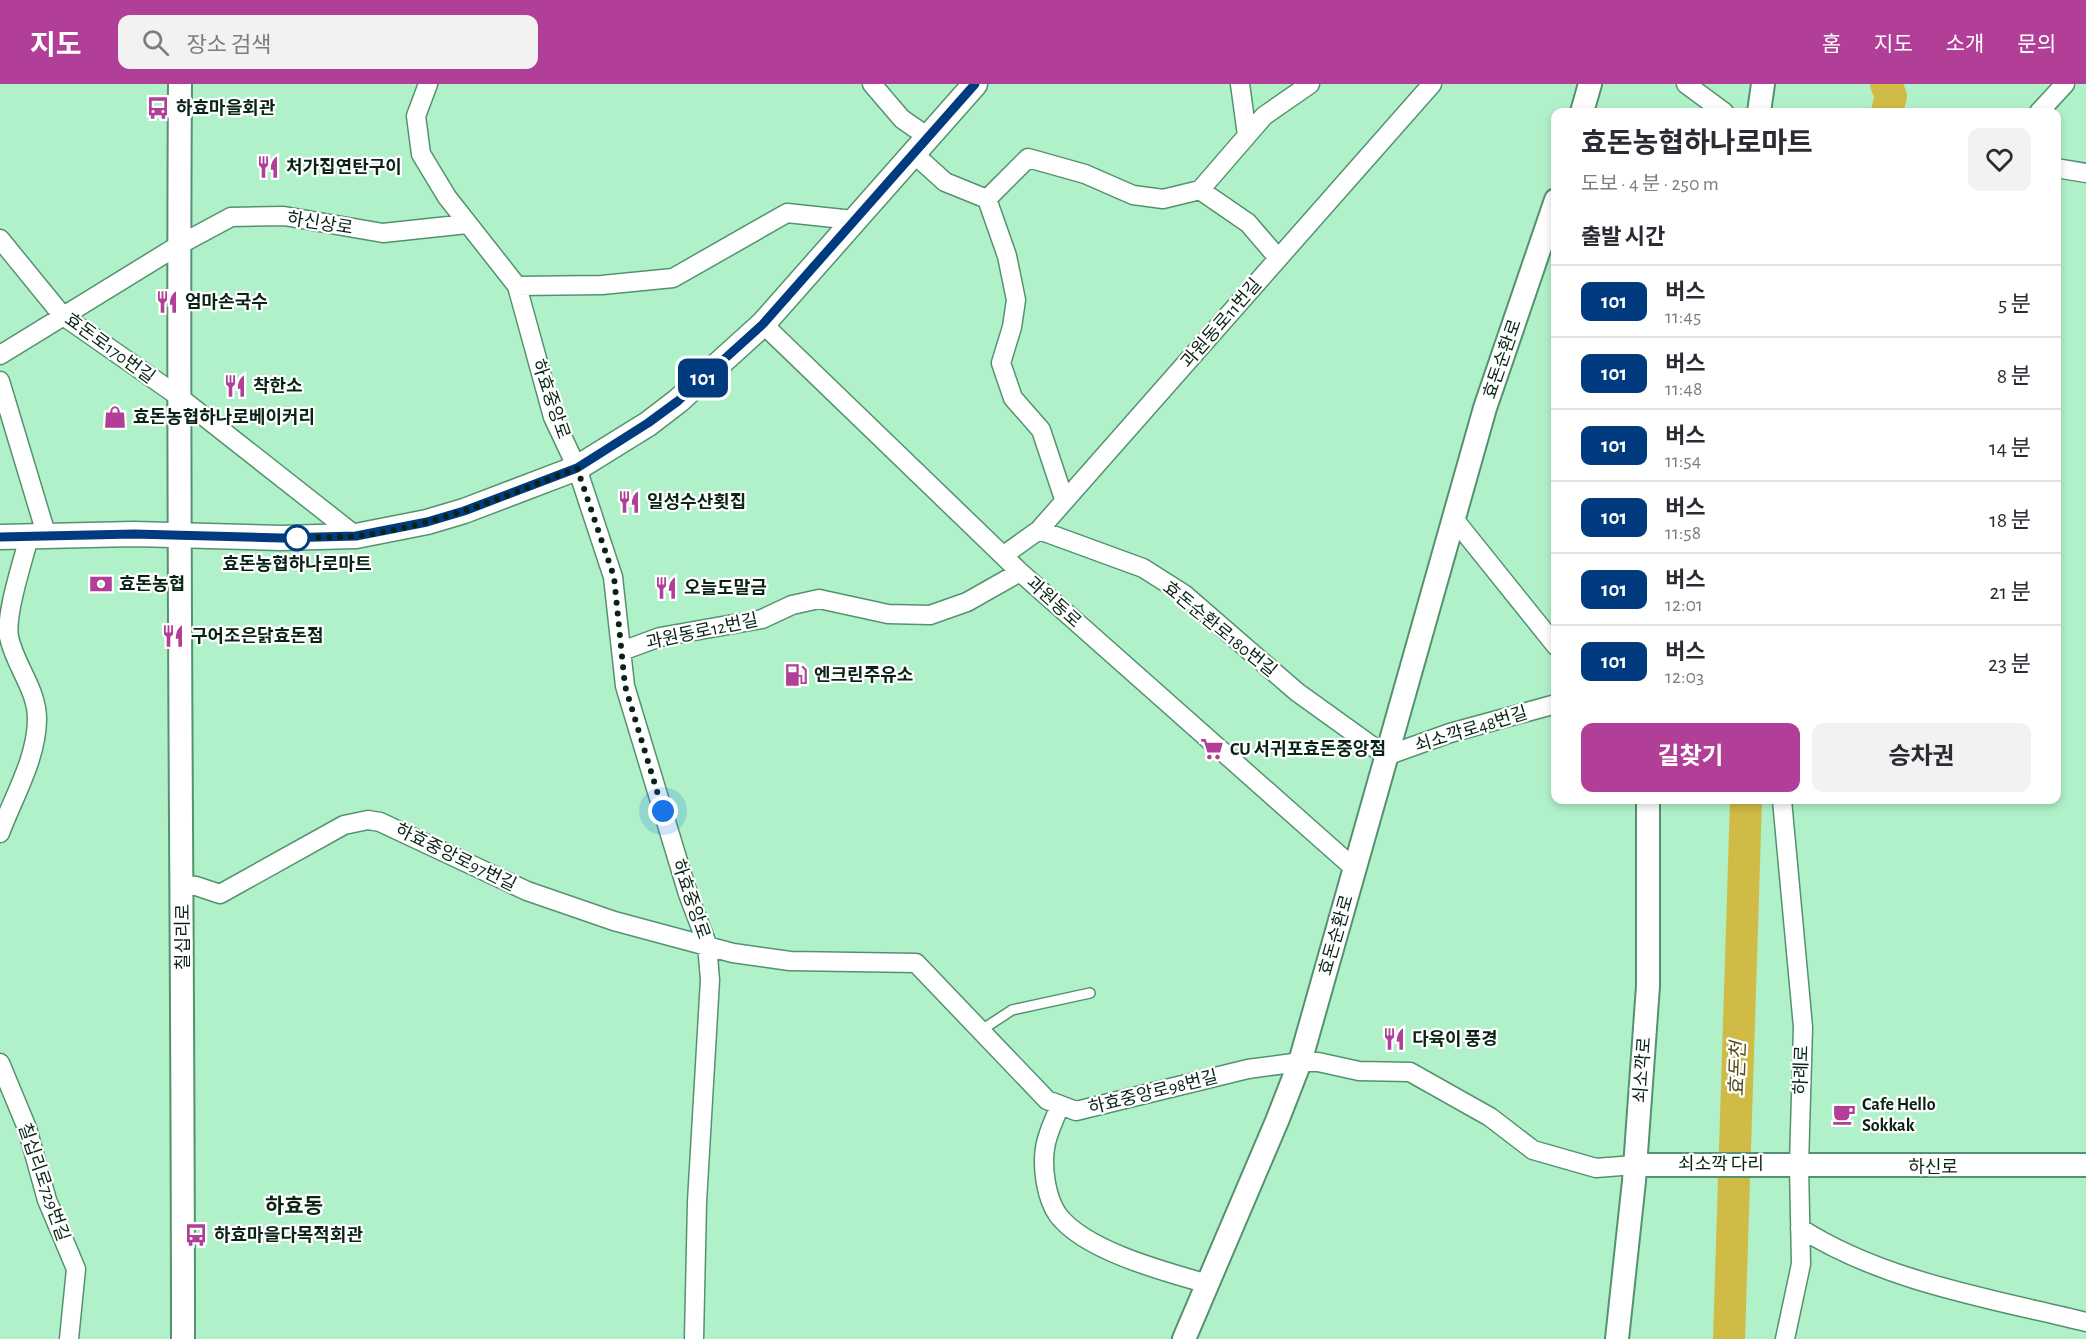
<!DOCTYPE html>
<html lang="ko">
<meta charset="utf-8">
<style>
:root{--surface:#fff;--page:#f2f2f3;--text:#2b2b33;--muted:#7c7c81;--line:#e1e1e2;--accent:#b13e97}
body{margin:0;font-family:"Alegreya Sans","Noto Sans KR",sans-serif;background:var(--page);color:var(--text);height:100vh;display:flex;flex-direction:column;font-size:22px;white-space:nowrap}
*{box-sizing:border-box;margin:0}
p{font-size:20px;color:var(--muted)}
.icon{flex:none;width:33px;height:33px;fill:none;stroke:currentColor;stroke-width:2;stroke-linecap:round;stroke-linejoin:round}
.map{position:relative;flex:1;overflow:hidden}
.sheet{position:absolute;left:1551px;top:24px;width:510px;height:696px;display:flex;flex-direction:column;background:var(--surface);border-radius:12px;box-shadow:0 3px 9px #0003}
.sheet>*{flex:none}
.badge{padding:0 12px;border-radius:9px;font-size:21px;line-height:39px}
.you{position:absolute;width:30px;height:30px;margin:-15px;border:4px solid #fff;border-radius:50%;background:#1a73e8;box-shadow:0 0 0 9px #1a73e833}
.map>.badge{position:absolute;translate:-50% -50%;box-shadow:0 0 0 3px #fff}
h2{padding:0 30px;font-size:22px;line-height:54px}
.round{display:grid;place-items:center;flex:none;width:63px;height:63px;border-radius:12px;background:var(--page)}
.headline{display:flex;align-items:center;justify-content:space-between;height:102px;padding:0 30px}
h1{font-size:28px;font-weight:700;line-height:45px}
.button{display:flex;gap:12px;margin-top:auto;padding:12px 30px}
.button a{flex:1;height:69px;border-radius:12px;background:var(--accent);color:#fff;font-size:24px;font-weight:700;line-height:69px;text-align:center}
.button a+a{background:var(--page);color:var(--text)}
ul{padding:0;list-style:none}
li{display:flex;align-items:center;gap:18px;height:72px;padding:0 30px;border-top:2px solid var(--line)}
li div{flex:1}
li b{display:block;font-size:22px}
li em{font-style:normal}
li .badge{min-width:66px;font-weight:700;text-align:center}
header{display:flex;align-items:center;gap:36px;box-sizing:border-box;height:84px;padding:0 30px;background:var(--accent);color:#fff}
header strong{font-size:28px}
nav{display:flex;gap:33px;margin-inline-start:auto;font-size:21px}
.search{width:420px;height:54px;background:var(--page);display:flex;align-items:center;gap:15px;box-sizing:border-box;padding:0 21px;border-radius:12px;color:var(--muted);font-size:22px}
.map>svg:first-child{display:block}
.lines{fill:none;stroke-linecap:round;stroke-linejoin:round}
.river{stroke:#d1bb47;stroke-width:32}
.service-casing{stroke:#54926f;stroke-width:12}
.minor-casing{stroke:#54926f;stroke-width:21}
.tertiary-casing{stroke:#54926f;stroke-width:26}
.secondary-casing{stroke:#54926f;stroke-width:27}
.service{stroke:#fff;stroke-width:9}
.minor{stroke:#fff;stroke-width:18}
.tertiary{stroke:#fff;stroke-width:22}
.secondary{stroke:#fff;stroke-width:24}
.line-casing{stroke:#fff;stroke-width:14}
.line{stroke:#003b80;stroke-width:9}
.walk{stroke:#092416;stroke-width:6;stroke-dasharray:0 10.8}
.stop-dot{fill:#fff;stroke:#003b80;stroke-width:3}
.labels{text-anchor:middle;stroke-width:4.5;stroke-linejoin:round;paint-order:stroke}
.poi-label{font-size:18px;font-weight:bold;fill:#092416;stroke:#fff;text-anchor:start}
.street-label{font-size:18px;fill:#092416;stroke:#fff}
.stop-label{font-size:18px;font-weight:bold;fill:#092416;stroke:#fff}
.water-label{font-size:20px;font-style:italic;fill:#544a1c;stroke:#fff}
.quarter-label{font-size:21px;font-weight:bold;fill:#092416;stroke:#fff}
</style>
<header>
<strong>지도</strong>
<div class="search"><svg class="icon" aria-label="search" viewBox="0 0 24 24"><circle cx="10" cy="10" r="6"/><path d="M15 15l6 6"/></svg>장소 검색</div>
<nav><a>홈</a><a>지도</a><a>소개</a><a>문의</a></nav>
</header>
<div class="map">
<svg width="2086" height="1255" viewBox="0 0 2086 1255">
<rect width="100%" height="100%" fill="#b1f1ca"/>
<g class="lines">
<!-- river -->
<path class="river" d="M 1886,0 L 1891,12 L 1887,28
M 1729,1255 L 1746,716"/>
<!-- service casing -->
<g class="service-casing">
<path id="service" d="M 980,947 L 1012,926 L 1090,909"/>
</g>
<!-- minor casing -->
<g class="minor-casing">
<path id="minor" d="M 428,0 L 416,32 L 421,70 L 447,113 L 517,202 L 553,333 L 577,384 L 613,493 L 625,602 L 688,810 L 707,860 L 710,896 L 697,1118 L 694,1255
M 872,0 L 902,35 L 928,53
M 1240,0 L 1247,51
M 1686,0 L 1724,28
M 2039,28 L 2065,0
M 913,69 L 945,98 L 987,115 L 1007,172 L 1016,216 L 1012,243 L 1001,279 L 1013,314 L 1041,346 L 1064,415
M 2056,84 L 2086,89
M 1200,106 L 1248,139 L 1278,174
M 987,115 L 1028,74 L 1085,90 L 1133,111 L 1163,115 L 1200,106 L 1264,32 L 1310,0
M 0,155 L 62,231 L 178,312 L 356,452
M 517,202 L 602,201 L 673,194 L 787,129 L 853,136
M 763,240 L 1020,488 L 1355,785
M 0,271 L 179,161 L 231,133 L 284,132 L 383,149 L 467,140
M 0,297 L 47,453
M 1454,435 L 1556,562
M 1039,446 L 1143,484 L 1184,510 L 1297,608 L 1386,672 L 1450,649 L 1556,620
M 1004,471 L 1039,446 L 1432,0
M 622,567 L 660,553 L 762,535 L 792,521 L 819,515 L 888,530 L 930,531 L 967,518 L 1020,488
M 1782,716 L 1803,943 L 1799,1081 L 1801,1180 L 1785,1255
M 0,749 C 13,714 37,674 37,635 C 37,605 15,582 9,553 C 5,530 23,477 29,453
M 183,801 L 196,802 L 220,810 L 344,741 L 368,736 L 380,738 L 527,807 L 614,837 L 733,869 L 790,877 L 916,879 L 1047,1016 L 1076,1027 L 1248,985 L 1300,978 L 1318,978 L 1359,987 L 1410,988 L 1490,1033 L 1533,1066 L 1596,1084 L 1634,1081
M 0,979 L 27,1044 L 47,1116 L 76,1185 L 69,1255
M 1060,1021 C 1055,1035 1047,1049 1045,1064 C 1042,1084 1046,1114 1058,1131 C 1085,1167 1166,1188 1208,1200
M 1800,1144 C 1882,1197 1992,1215 2086,1238"/>
</g>
<!-- tertiary casing -->
<g class="tertiary-casing">
<path id="tertiary" d="M 180,0 C 177,418 183,837 183,1255
M 1582,28 L 1590,0
M 1759,28 L 1763,0
M 1634,1081 L 2086,1081
M 1184,1255 L 1277,1037 L 1300,978 L 1485,324 L 1556,116
M 1617,1255 L 1634,1097 L 1648,902 L 1648,716"/>
</g>
<!-- secondary casing -->
<g class="secondary-casing">
<path id="secondary" d="M 0,453 L 134,450 L 281,454 L 356,452 L 427,438 L 464,427 L 577,384 L 648,340 L 678,317 L 763,240 L 975,0"/>
</g>
<!-- service -->
<use href="#service" class="service"/>
<!-- minor -->
<use href="#minor" class="minor"/>
<!-- tertiary -->
<use href="#tertiary" class="tertiary"/>
<!-- secondary -->
<use href="#secondary" class="secondary"/>
</g>
<g class="lines">
<!-- line casing -->
<g class="line-casing">
<path id="line" d="M 0,453 L 134,450 L 281,454 L 356,452 L 427,438 L 464,427 L 577,384 L 648,339 L 678,317 L 763,240 L 975,0"/>
</g>
<!-- line -->
<use href="#line" class="line"/>
<!-- walk -->
<path class="walk" d="M 297,454 C 317,453 337,454 357,452 C 434,443 505,412 577,384 L 614,493 L 625,602 L 663,727"/>
</g>
<!-- icons -->
<defs>
<g id="bus-bare" transform="scale(1.8)"><path d="M-5-6H5V4H4V6H2V4H-2V6H-4V4H-5ZM-3.5-4V0h7V-4ZM-3.5 1.2v1.5H-2V1.2ZM2 1.2v1.5H3.5V1.2Z" fill="#b13e97" stroke="#fff" stroke-width="2.5" paint-order="stroke"/></g>
<g id="restaurant-bare" transform="scale(1.8)"><path d="M-5-6h1v4h1v-4h1v4h1v-4h1v5L-1.5 .5V6h-2V.5L-5-1ZM5-6V6H3V1.5H1.5Q1.5-4 5-6Z" fill="#b13e97" stroke="#fff" stroke-width="2.5" paint-order="stroke"/></g>
<g id="shop-bare" transform="scale(1.8)"><path d="M-5-2.5h2.3a2.7 3.5 0 0 1 5.4 0H5L5.5 6h-11ZM-1.5-2.5h3a1.5 2.3 0 0 0-3 0Z" fill="#b13e97" stroke="#fff" stroke-width="2.5" paint-order="stroke"/></g>
<g id="bank-bare" transform="scale(1.8)"><path d="M-6-4H6V4H-6ZM0-2.3a2.3 2.3 0 1 0 0 4.6a2.3 2.3 0 1 0 0-4.6Z" fill="#b13e97" stroke="#fff" stroke-width="2.5" paint-order="stroke"/></g>
<g id="fuel-bare" transform="scale(1.8)"><path d="M-5.5-6h7V0h2V4h1.3V-2.5L3-4.5l.8-.8L6-3V5H2.5V1h-1V6h-7ZM-4.2-4.7v3.2H.2V-4.7Z" fill="#b13e97" stroke="#fff" stroke-width="2.5" paint-order="stroke"/></g>
<g id="supermarket-bare" transform="scale(1.8)"><path d="M-6-5.5h2.5l.6 2H6L4.5 2H-2.5L-4.4-4H-6ZM-1.5 3.2a1.3 1.3 0 1 0 .1 0ZM3 3.2a1.3 1.3 0 1 0 .1 0Z" fill="#b13e97" stroke="#fff" stroke-width="2.5" paint-order="stroke"/></g>
<g id="cafe-bare" transform="scale(1.8)"><path d="M-5.5-4.5H6V0H3Q3 3.5 0 3.5H-2.5Q-5.5 3.5-5.5 0ZM3-3.2v2h1.7v-2ZM-6 4.5H4V6H-6Z" fill="#b13e97" stroke="#fff" stroke-width="2.5" paint-order="stroke"/></g>
</defs>
<g fill-rule="evenodd">
<use href="#bus-bare" x="158" y="24"/>
<use href="#restaurant-bare" x="268" y="83"/>
<use href="#restaurant-bare" x="167" y="218"/>
<use href="#restaurant-bare" x="235" y="302"/>
<use href="#shop-bare" x="115" y="333"/>
<use href="#restaurant-bare" x="629" y="418"/>
<use href="#bank-bare" x="101" y="500"/>
<use href="#restaurant-bare" x="666" y="504"/>
<use href="#restaurant-bare" x="173" y="552"/>
<use href="#fuel-bare" x="796" y="591"/>
<use href="#supermarket-bare" x="1212" y="665"/>
<use href="#restaurant-bare" x="1394" y="955"/>
<use href="#cafe-bare" x="1844" y="1030"/>
<use href="#bus-bare" x="196" y="1151"/>
</g>
<!-- markers -->
<circle class="stop-dot" cx="297" cy="454" r="12"/>
<g class="labels">
<!-- poi labels -->
<g class="poi-label">
<text x="176" y="30">하효마을회관</text>
<text x="286" y="89">처가집연탄구이</text>
<text x="185" y="224">엄마손국수</text>
<text x="253" y="308">착한소</text>
<text x="133" y="339">효돈농협하나로베이커리</text>
<text x="647" y="424">일성수산횟집</text>
<text x="119" y="506">효돈농협</text>
<text x="684" y="510">오늘도말금</text>
<text x="191" y="558">구어조은닭효돈점</text>
<text x="814" y="597">엔크린주유소</text>
<text x="1230" y="671">CU 서귀포효돈중앙점</text>
<text x="1412" y="961">다육이 풍경</text>
<text x="1862" y="1026">Cafe Hello<tspan x="1862" dy="21">Sokkak</tspan></text>
<text x="214" y="1157">하효마을다목적회관</text>
</g>
<!-- street labels -->
<g class="street-label">
<text transform="translate(320 139) rotate(9)" y="6">하신상로</text>
<text transform="translate(1221 239) rotate(-49)" y="6">과원동로11번길</text>
<text transform="translate(110 264) rotate(36)" y="6">효돈로170번길</text>
<text transform="translate(1502 275) rotate(-71)" y="6">효돈순환로</text>
<text transform="translate(551 315) rotate(71)" y="6">하효중앙로</text>
<text transform="translate(1054 518) rotate(42)" y="6">과원동로</text>
<text transform="translate(1220 545) rotate(39)" y="6">효돈순환로180번길</text>
<text transform="translate(702 547) rotate(-12)" y="6">과원동로12번길</text>
<text transform="translate(1471 645) rotate(-17)" y="6">쇠소깍로48번길</text>
<text transform="translate(456 773) rotate(26)" y="6">하효중앙로97번길</text>
<text transform="translate(691 815) rotate(71)" y="6">하효중앙로</text>
<text transform="translate(1336 851) rotate(-74)" y="6">효돈순환로</text>
<text transform="translate(183 853) rotate(-90)" y="6">칠십리로</text>
<text transform="translate(1642 986) rotate(-86)" y="6">쇠소깍로</text>
<text transform="translate(1801 986) rotate(-88)" y="6">하례로</text>
<text transform="translate(1153 1008) rotate(-14)" y="6">하효중앙로98번길</text>
<text x="1721" y="1086">쇠소깍 다리</text>
<text x="1933" y="1089">하신로</text>
<text transform="translate(44 1098) rotate(71)" y="6">칠십리로729번길</text>
</g>
<!-- stop labels -->
<g class="stop-label">
<text x="297" y="486">효돈농협하나로마트</text>
</g>
<!-- water labels -->
<g class="water-label">
<text transform="translate(1737 985) rotate(-88)" y="7">효돈천</text>
</g>
<!-- quarter labels -->
<g class="quarter-label">
<text x="294" y="1129">하효동</text>
</g>
</g>
</svg>
<div class="you" style="left:663px;top:727px"></div>
<b class="badge" style="left:703px;top:294px;background:#003b80;color:#fff">101</b>
<section class="sheet">
<div class="headline"><div><h1>효돈농협하나로마트</h1><p>도보 · 4 분 · 250 m</p></div><a class="round"><svg class="icon" aria-label="heart" viewBox="0 0 24 24"><path d="M12 20l-8-8c-3-5 5-10 8-4 3-6 11-1 8 4z"/></svg></a></div>
<h2>출발 시간</h2>
<ul>
<li><span class="badge" style="background:#003b80;color:#fff">101</span><div><b>버스</b><p>11:45</p></div><em>5 분</em></li>
<li><span class="badge" style="background:#003b80;color:#fff">101</span><div><b>버스</b><p>11:48</p></div><em>8 분</em></li>
<li><span class="badge" style="background:#003b80;color:#fff">101</span><div><b>버스</b><p>11:54</p></div><em>14 분</em></li>
<li><span class="badge" style="background:#003b80;color:#fff">101</span><div><b>버스</b><p>11:58</p></div><em>18 분</em></li>
<li><span class="badge" style="background:#003b80;color:#fff">101</span><div><b>버스</b><p>12:01</p></div><em>21 분</em></li>
<li><span class="badge" style="background:#003b80;color:#fff">101</span><div><b>버스</b><p>12:03</p></div><em>23 분</em></li>
</ul>
<div class="button"><a>길찾기</a><a>승차권</a></div>
</section>
</div>
